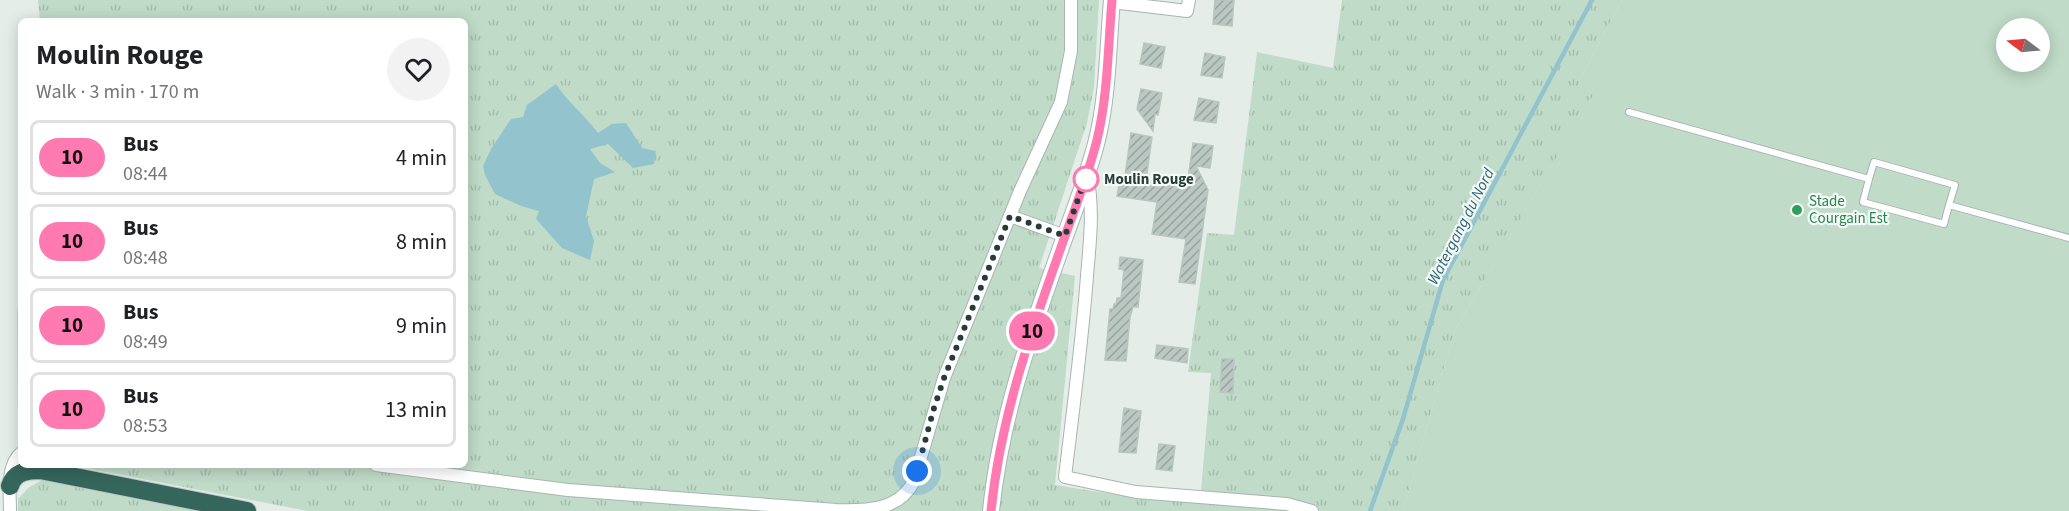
<!DOCTYPE html>
<meta charset="utf-8">
<style>
:root{--surface:#fff;--page:#f2f2f2;--text:#202124;--muted:#757577;--line:#e0e0e0}
body{margin:0;font-family:"Source Sans 3",sans-serif;background:var(--page);color:var(--text);height:100vh;display:flex;flex-direction:column;font-size:22px;white-space:nowrap}
*{box-sizing:border-box;margin:0}
p{font-size:20px;color:var(--muted)}
.icon{flex:none;width:33px;height:33px;fill:none;stroke:currentColor;stroke-width:2;stroke-linecap:round;stroke-linejoin:round}
.map{position:relative;flex:1;overflow:hidden}
.drawer{position:absolute;left:18px;top:18px;width:450px;height:450px;display:flex;flex-direction:column;background:var(--surface);border-radius:9px;box-shadow:0 3px 15px #0003}
.drawer>*{flex:none}
.badge{padding:0 12px;border-radius:20px;font-size:21px;line-height:39px}
.needle{width:39px;rotate:286deg}
.tools{position:absolute;left:1996px;top:18px;display:grid;gap:12px}
.tools a{display:grid;place-items:center;width:54px;height:54px;border-radius:50%;background:var(--surface);box-shadow:0 3px 15px #0003;font-size:30px}
.you{position:absolute;width:30px;height:30px;margin:-15px;border:4px solid #fff;border-radius:50%;background:#1a73e8;box-shadow:0 0 0 9px #1a73e833}
.map>.badge{position:absolute;translate:-50% -50%;box-shadow:0 0 0 3px #fff}
.round{display:grid;place-items:center;flex:none;width:63px;height:63px;border-radius:32px;background:var(--page)}
.head{display:flex;align-items:center;justify-content:space-between;height:102px;padding:0 18px}
h1{font-size:28px;font-weight:700;line-height:45px}
ul{padding:0;list-style:none}
li{display:flex;align-items:center;gap:18px;height:75px;margin:0 12px 9px;padding:0 6px;border:3px solid var(--line);border-radius:9px}
li div{flex:1}
li b{display:block;font-size:22px}
li em{font-style:normal}
li .badge{min-width:66px;font-weight:700;text-align:center}
.map>svg:first-child{display:block}
.grass{fill:url(#grass-tufts)}
.garden{fill:#c0dbc8;fill-rule:evenodd}
.water{fill:#93c3cc}
.lines{fill:none;stroke-linecap:round;stroke-linejoin:round}
.stream{stroke:#93c3cc;stroke-width:4.5}
.building{fill:url(#building-hatch);stroke:#b8c6c0;stroke-width:1.5}
.lane-casing{stroke:#a8b5b0;stroke-width:8}
.street-casing{stroke:#a8b5b0;stroke-width:14}
.secondary-casing{stroke:#a5b7b1;stroke-width:18}
.highway-casing{stroke:#c2c9c7;stroke-width:20}
.lane{stroke:#fff;stroke-width:6}
.street{stroke:#fff;stroke-width:12}
.secondary{stroke:#fff;stroke-width:16}
.highway{stroke:#35665c;stroke-width:18}
.line-casing{stroke:#fff;stroke-width:14}
.line{stroke:#ff7ab1;stroke-width:9}
.walk{stroke:#263d37;stroke-width:6;stroke-dasharray:0 10.8}
.stop-dot{fill:#fff;stroke:#ff7ab1;stroke-width:3}
.leisure-dot{fill:#2e9e5b;stroke:#f5f9f7;stroke-width:2}
.labels{text-anchor:middle;stroke-width:4.5;stroke-linejoin:round;paint-order:stroke}
.stop-label{font-size:15px;font-weight:bold;fill:#263d37;stroke:#f5f9f7;text-anchor:start}
.leisure-label{font-size:15px;fill:#27864d;stroke:#f5f9f7;text-anchor:start}
.water-label{font-size:16px;font-style:italic;fill:#266673;stroke:#f5f9f7}
</style>
<div class="map">
<svg width="2069" height="511" viewBox="0 0 2069 511">
<defs>
<pattern id="grass-tufts" width="24" height="20" patternUnits="userSpaceOnUse" patternTransform="scale(1.5)"><rect width="24" height="20" fill="#c0dbc8"/><path d="M3 7l-1-3M5 7V3M7 7l1-3M15 17l-1-3M17 17v-4M19 17l1-3" fill="none" stroke="#a5bdac"/></pattern>
<pattern id="building-hatch" width="6" height="6" patternUnits="userSpaceOnUse" patternTransform="scale(1.5)"><rect width="6" height="6" fill="#bbc7c2"/><path d="M-1 1l2-2M0 6l6-6M5 7l2-2" fill="none" stroke="#98a39e"/></pattern>
</defs>
<rect width="100%" height="100%" fill="#e5ede9"/>
<!-- grass -->
<path class="grass" d="M 38,0 L 1099,0 L 1094,87 L 1087,123 L 1039,268 L 1075,276 L 1055,485 L 1150,500 L 1200,503 L 1211,373 L 1188,372 L 1207,233 L 1234,235 L 1257,52 L 1333,68 L 1342,0 L 1622,0 L 1579,81 L 1596,91 L 1455,330 L 1403,511 L 308,511 L 70,465 L 465,465 L 465,21 L 40,21 Z
M 21,282 L 21,433 L 18,429 L 17,314 Z
M 44,479 L 205,511 L 18,511 L 18,499 L 28,488 Z"/>
<!-- garden -->
<path class="garden" d="M 1622,0 L 2069,0 L 2069,511 L 1403,511 L 1455,330 L 1595,92 L 1579,81 ZM 2007,28 L 2040,28 L 2040,62 L 2007,62 Z"/>
<!-- water -->
<path class="water" d="M 556,84 C 568,103 585,115 598,133 L 612,124 L 626,123 L 642,148 L 656,151 L 654,164 L 633,168 L 608,144 L 590,149 L 600,163 L 615,172 L 594,179 L 586,216 L 594,241 L 590,260 L 562,248 L 536,219 L 539,211 L 521,206 L 495,194 L 485,175 L 483,166 L 491,149 L 511,119 L 523,117 L 527,105 Z"/>
<g class="lines">
<!-- stream -->
<path class="stream" d="M 1370,511 L 1403,419 L 1443,280 L 1592,0"/>
</g>
<!-- building -->
<path class="building" d="M 1215,0 L 1234,0 L 1232,26 L 1213,24 Z
M 1144,43 L 1165,47 L 1161,68 L 1140,64 Z
M 1205,53 L 1225,57 L 1222,78 L 1201,75 Z
M 1141,89 L 1162,93 L 1158,115 L 1155,114 L 1153,131 L 1137,109 Z
M 1199,98 L 1219,102 L 1216,123 L 1194,120 Z
M 1131,133 L 1152,137 L 1146,180 L 1171,184 L 1187,186 L 1193,143 L 1213,146 L 1210,168 L 1196,166 L 1208,190 L 1195,284 L 1179,282 L 1186,239 L 1152,234 L 1157,202 L 1117,196 L 1121,175 L 1125,176 Z
M 1120,257 L 1143,260 L 1138,307 L 1133,307 L 1130,317 L 1126,361 L 1105,360 L 1110,309 L 1113,309 L 1114,304 L 1116,304 L 1117,298 L 1121,298 L 1124,270 L 1119,269 Z
M 1157,345 L 1188,349 L 1187,363 L 1155,358 Z
M 1222,359 L 1234,359 L 1233,393 L 1220,392 Z
M 1124,408 L 1141,411 L 1136,453 L 1119,452 Z
M 1159,444 L 1175,446 L 1172,471 L 1156,469 Z"/>
<g class="lines">
<!-- lane casing -->
<g class="lane-casing">
<path id="lane" d="M 1629,112 L 1869,179 L 1874,162 L 1955,185 L 1949,205 L 2069,238
M 1869,179 L 1863,202 L 1944,224 L 1949,205"/>
</g>
<!-- street casing -->
<g class="street-casing">
<path id="street" d="M 1112,2 L 1187,11 L 1189,0
M 1087,175 C 1094,210 1090,240 1087,276 C 1082,343 1073,410 1065,477 L 1136,492 L 1287,504 L 1312,511
M 1010,216 L 1065,236
M 376,465 L 568,490 L 836,510 C 866,511 899,511 914,481 L 944,378 L 1020,191 L 1061,102 L 1071,51 L 1071,0
M 10,511 C 10,493 6,466 21,453"/>
</g>
<!-- secondary casing -->
<g class="secondary-casing">
<path id="secondary" d="M 991,511 C 1000,422 1028,340 1058,256 C 1071,218 1087,180 1097,140 C 1108,95 1108,46 1112,0"/>
</g>
<!-- highway casing -->
<g class="highway-casing">
<path id="highway" d="M 10,486 C 14,472 27,470 40,470 L 247,511"/>
</g>
<!-- lane -->
<use href="#lane" class="lane"/>
<!-- street -->
<use href="#street" class="street"/>
<!-- secondary -->
<use href="#secondary" class="secondary"/>
<!-- highway -->
<use href="#highway" class="highway"/>
</g>
<g class="lines">
<!-- line casing -->
<g class="line-casing">
<path id="line" d="M 991,511 C 1000,422 1028,340 1058,256 C 1071,218 1087,180 1097,140 C 1108,95 1108,46 1112,0"/>
</g>
<!-- line -->
<use href="#line" class="line"/>
<!-- walk -->
<path class="walk" d="M 917,471 L 934,408 L 944,378 L 1010,216 L 1065,236 L 1087,174 L 1086,179"/>
</g>
<!-- markers -->
<circle class="stop-dot" cx="1086" cy="179" r="12"/>
<circle class="leisure-dot" cx="1797" cy="210" r="6"/>
<g class="labels">
<!-- stop labels -->
<g class="stop-label">
<text x="1104" y="184">Moulin Rouge</text>
</g>
<!-- leisure labels -->
<g class="leisure-label">
<text x="1809" y="206">Stade<tspan x="1809" dy="17">Courgain Est</tspan></text>
</g>
<!-- water labels -->
<g class="water-label">
<text transform="translate(1460 226) rotate(-63)" y="6">Watergang du Nord</text>
</g>
</g>
</svg>
<div class="tools">
<a><svg class="needle" viewBox="-14 -14 28 28"><path d="M0-13l5 13h-10z" fill="#e53935"/><path d="M0 13l5-13h-10z" fill="#757577"/></svg></a>
</div>
<div class="you" style="left:917px;top:471px"></div>
<b class="badge" style="left:1032px;top:331px;background:#ff7ab1;color:#111">10</b>
<section class="drawer">
<div class="head"><div><h1>Moulin Rouge</h1><p>Walk · 3 min · 170 m</p></div><a class="round"><svg class="icon" aria-label="heart" viewBox="0 0 24 24"><path d="M12 20l-8-8c-3-5 5-10 8-4 3-6 11-1 8 4z"/></svg></a></div>
<ul>
<li><span class="badge" style="background:#ff7ab1;color:#111">10</span><div><b>Bus</b><p>08:44</p></div><em>4 min</em></li>
<li><span class="badge" style="background:#ff7ab1;color:#111">10</span><div><b>Bus</b><p>08:48</p></div><em>8 min</em></li>
<li><span class="badge" style="background:#ff7ab1;color:#111">10</span><div><b>Bus</b><p>08:49</p></div><em>9 min</em></li>
<li><span class="badge" style="background:#ff7ab1;color:#111">10</span><div><b>Bus</b><p>08:53</p></div><em>13 min</em></li>
</ul>
</section>
</div>
